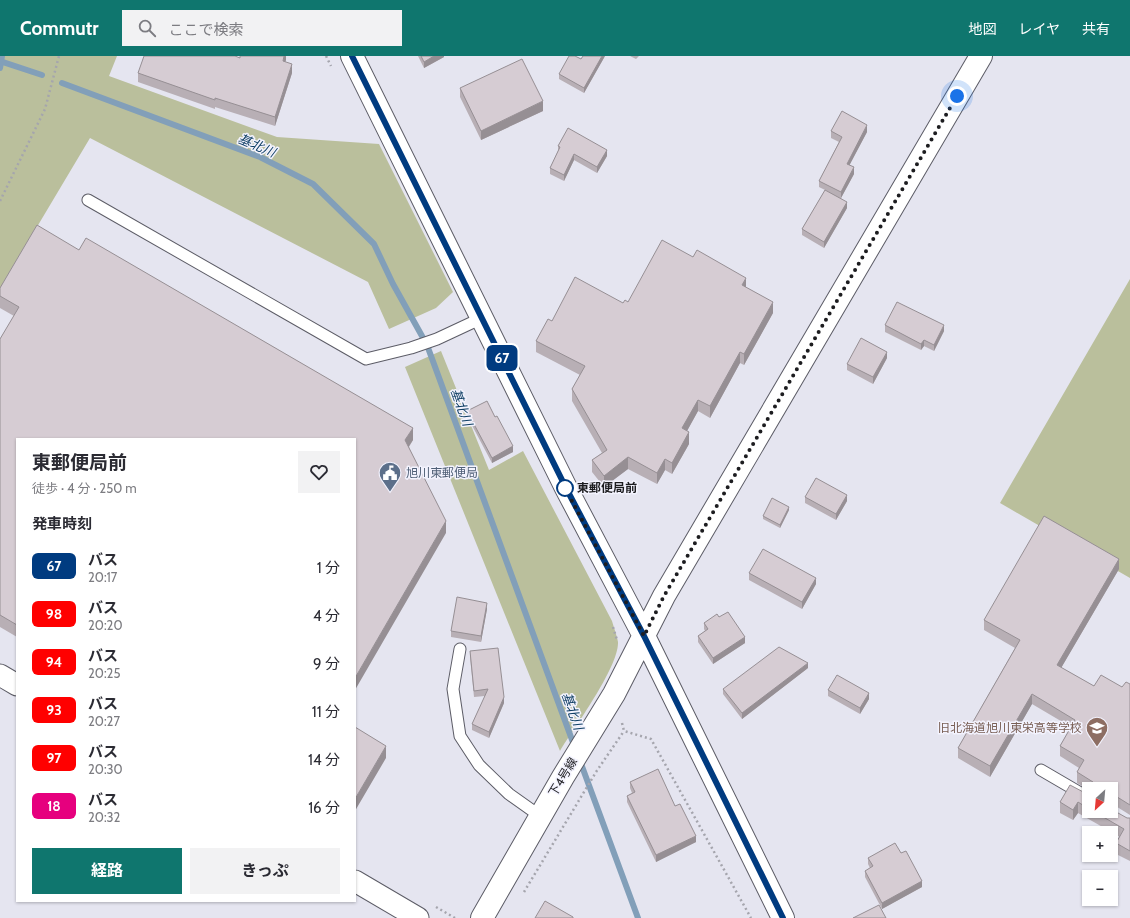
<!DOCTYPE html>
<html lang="ja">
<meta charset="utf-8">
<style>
:root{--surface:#fff;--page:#f2f2f3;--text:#2b2b33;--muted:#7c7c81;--accent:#0f766e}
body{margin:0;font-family:Cabin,"Noto Sans JP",sans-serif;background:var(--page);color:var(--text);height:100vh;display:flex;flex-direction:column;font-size:15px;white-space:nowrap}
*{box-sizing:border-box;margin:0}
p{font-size:13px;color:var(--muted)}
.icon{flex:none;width:22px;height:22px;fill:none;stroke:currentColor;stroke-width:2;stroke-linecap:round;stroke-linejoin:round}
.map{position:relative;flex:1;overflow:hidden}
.side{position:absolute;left:16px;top:382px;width:340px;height:464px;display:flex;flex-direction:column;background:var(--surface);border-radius:0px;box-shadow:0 1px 3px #0004}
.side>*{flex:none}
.badge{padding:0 8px;border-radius:6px;font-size:14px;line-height:26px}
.needle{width:26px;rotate:206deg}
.buttons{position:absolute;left:1082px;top:726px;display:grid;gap:8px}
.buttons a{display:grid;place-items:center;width:36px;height:36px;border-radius:0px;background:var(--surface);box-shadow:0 1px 3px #0004;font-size:20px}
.you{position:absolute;width:20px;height:20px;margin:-10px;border:3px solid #fff;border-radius:50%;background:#1a73e8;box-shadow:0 0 0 6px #1a73e833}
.map>.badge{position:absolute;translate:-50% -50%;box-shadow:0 0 0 2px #fff}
h2{padding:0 16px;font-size:15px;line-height:36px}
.round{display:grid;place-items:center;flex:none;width:42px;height:42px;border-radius:0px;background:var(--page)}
.overview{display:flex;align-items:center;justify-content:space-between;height:68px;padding:0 16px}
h1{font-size:19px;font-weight:700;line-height:30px}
.button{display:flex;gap:8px;margin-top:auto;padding:8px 16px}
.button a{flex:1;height:46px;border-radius:0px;background:var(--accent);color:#fff;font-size:16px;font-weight:700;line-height:46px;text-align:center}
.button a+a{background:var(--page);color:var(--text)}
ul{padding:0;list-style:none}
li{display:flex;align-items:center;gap:12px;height:48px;padding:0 16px}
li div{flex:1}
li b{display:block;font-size:15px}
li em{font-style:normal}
li .badge{min-width:44px;font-weight:700;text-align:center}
header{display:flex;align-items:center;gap:24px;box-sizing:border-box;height:56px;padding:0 20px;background:var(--accent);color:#fff}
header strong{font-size:19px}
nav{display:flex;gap:22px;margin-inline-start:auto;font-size:14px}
.search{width:280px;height:36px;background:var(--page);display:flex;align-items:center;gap:10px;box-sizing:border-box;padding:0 14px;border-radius:0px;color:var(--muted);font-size:15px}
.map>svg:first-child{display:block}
.green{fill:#babf9c}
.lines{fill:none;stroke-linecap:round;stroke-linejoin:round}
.stream{stroke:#829fb9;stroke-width:6}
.lane-casing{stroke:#5c5c66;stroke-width:13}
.street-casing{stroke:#5c5c66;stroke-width:23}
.secondary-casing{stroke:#5c5c66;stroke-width:24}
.path{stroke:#a5a5ad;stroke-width:2.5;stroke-dasharray:2 3;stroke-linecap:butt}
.lane{stroke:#fff;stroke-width:11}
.street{stroke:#fff;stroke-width:21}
.secondary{stroke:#fff;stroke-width:22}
.wall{fill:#b8afb5}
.shaded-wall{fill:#968f94}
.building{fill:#d6ccd3;stroke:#968f94}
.line-casing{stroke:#fff;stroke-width:9}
.line{stroke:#003b80;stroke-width:6}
.walk{stroke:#1d1d20;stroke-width:4;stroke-dasharray:0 7.2}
.stop-dot{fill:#fff;stroke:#003b80;stroke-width:2}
.labels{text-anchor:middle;stroke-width:3;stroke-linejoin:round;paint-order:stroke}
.service-label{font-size:12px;fill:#4e5e75;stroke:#f3f3fe;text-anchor:start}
.stop-label{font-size:12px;font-weight:bold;fill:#1d1d20;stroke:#f3f3fe;text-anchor:start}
.education-label{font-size:12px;fill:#785e54;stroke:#f3f3fe;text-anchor:end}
.street-label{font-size:12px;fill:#1d1d20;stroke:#f3f3fe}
.water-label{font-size:13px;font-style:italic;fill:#114065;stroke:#f3f3fe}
</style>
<header>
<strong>Commutr</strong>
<div class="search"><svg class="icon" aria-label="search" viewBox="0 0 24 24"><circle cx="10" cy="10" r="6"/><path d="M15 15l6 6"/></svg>ここで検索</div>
<nav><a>地図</a><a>レイヤ</a><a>共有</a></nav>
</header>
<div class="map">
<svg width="1130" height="862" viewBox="0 0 1130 862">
<rect width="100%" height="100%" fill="#e5e5f0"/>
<!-- green -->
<path class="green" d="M 0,0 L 117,0 L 109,20 L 277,81 L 379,88 L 453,236 L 436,252 L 389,273 L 368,226 L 90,82 L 0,233 Z
M 1130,223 L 1130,522 L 1000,447 Z
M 441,295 L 489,414 L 523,395 L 612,565 C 614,572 617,580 618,586 C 619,611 574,672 560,695 L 405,311 Z"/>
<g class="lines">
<!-- stream -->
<path class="stream" d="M 0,5 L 42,19
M 0,12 L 2,0
M 62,27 L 260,101 L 313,128 L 374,188 L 393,228 L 427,289 L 575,692
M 580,705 L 638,862"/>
<!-- lane casing -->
<g class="lane-casing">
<path id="lane" d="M 88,144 L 366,303 L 411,292 L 437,283 L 482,262
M 460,593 L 453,633 L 460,680 L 479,709 L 509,738 L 540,760
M 1041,714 L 1089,742"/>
</g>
<!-- street casing -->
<g class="street-casing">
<path id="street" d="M 0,619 L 17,629
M 355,825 L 418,862"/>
</g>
<!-- secondary casing -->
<g class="secondary-casing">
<path id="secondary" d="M 352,0 L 566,432 L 644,580 L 783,862
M 482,862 L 563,721 L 614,638 L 664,540 L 981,0"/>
</g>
<!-- path -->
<path class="path" d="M 326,0 L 331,10
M 0,145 L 45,53 L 59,0
M 613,571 L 617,584
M 622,667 L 624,675 L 651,683 L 751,862
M 524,836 L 596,716 L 624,675
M 436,851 L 455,862"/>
<!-- lane -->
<use href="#lane" class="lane"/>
<!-- street -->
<use href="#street" class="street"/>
<!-- secondary -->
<use href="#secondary" class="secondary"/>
</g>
<!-- wall -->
<path class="wall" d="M 286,0 L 285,6 L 292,17 L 275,70 L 215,51 L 215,53 L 138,26 L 138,17 L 240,2 Z
M 418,0 L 444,0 L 444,1 L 424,12 Z
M 605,0 L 584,37 L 559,23 L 559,18 Z
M 630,0 L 639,0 L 636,3 Z
M 460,32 L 543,55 L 481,84 L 460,41 Z
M 831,75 L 867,76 L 849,109 L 854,118 L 841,142 L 847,152 L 824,192 L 802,179 L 802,173 L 825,134 L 819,131 L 819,125 L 839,86 L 831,82 Z
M 558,90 L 607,100 L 597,117 L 574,104 L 564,125 L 550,118 L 550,112 L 558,95 Z
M 79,194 L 413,384 L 409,391 L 446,477 L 17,383 L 17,581 L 0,571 L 0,283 L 14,260 L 0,252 L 0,232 Z
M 746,231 L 773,257 L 744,309 L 740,307 L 710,362 L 698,355 L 687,375 L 689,388 L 672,418 L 665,414 L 657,428 L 628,413 L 604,431 L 592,416 L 592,404 L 602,397 L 572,345 L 572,333 L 580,319 L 536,296 L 536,285 L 552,265 L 628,246 Z
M 885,269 L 944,275 L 934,295 L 924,290 L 921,294 L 885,276 Z
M 887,302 L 873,328 L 847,314 L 847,308 Z
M 467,355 L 495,361 L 513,396 L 492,407 L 467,360 Z
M 805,441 L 847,445 L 836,464 L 805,447 Z
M 789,454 L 780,472 L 763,463 L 763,460 Z
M 1119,513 L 1061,612 L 1094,630 L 1122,631 L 1130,628 L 1130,759 L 1114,749 L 1111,749 L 1111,733 L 1089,733 L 1089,734 L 1077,727 L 1077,716 L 1079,712 L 1060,700 L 1060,690 L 1071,671 L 1032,648 L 990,721 L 958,702 L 958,692 L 1015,592 L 984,574 L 984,564 Z
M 749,517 L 816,528 L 802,553 L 749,524 Z
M 487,553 L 481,586 L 451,581 L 451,575 Z
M 719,561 L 745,587 L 713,608 L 698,586 L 698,580 L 705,575 L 704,573 L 704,567 Z
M 470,595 L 504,647 L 489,682 L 472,674 L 472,668 L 485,640 L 474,641 L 470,601 Z
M 808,612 L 742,663 L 723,638 L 723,633 Z
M 828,634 L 869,643 L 860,658 L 828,640 Z
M 630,726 L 675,750 L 696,786 L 656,806 L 627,746 L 627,740 L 632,737 L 630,732 Z
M 1089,739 L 1089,755 L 1111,755 L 1127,762 L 1130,762 L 1130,805 L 1116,798 L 1116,787 L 1120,781 L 1078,757 L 1073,764 L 1060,757 L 1060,746 Z
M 901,797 L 922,831 L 882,853 L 865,821 L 865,815 L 870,812 L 868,808 L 868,802 Z"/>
<!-- shaded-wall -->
<path class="shaded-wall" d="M 284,0 L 286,0 L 286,4 L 283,14 L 283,5 Z
M 434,0 L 444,0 L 444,1 L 424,12 L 424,6 Z
M 602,0 L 605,0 L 584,37 L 584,32 Z
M 292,8 L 292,17 L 275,70 L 275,61 Z
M 543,45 L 543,55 L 481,84 L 481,75 Z
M 867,69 L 867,76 L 847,114 L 847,108 Z
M 607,94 L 607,100 L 597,117 L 597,111 Z
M 574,98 L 574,104 L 564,125 L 564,119 Z
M 854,111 L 854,118 L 841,142 L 841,136 Z
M 847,146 L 847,152 L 824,192 L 824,186 Z
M 746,222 L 746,233 L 742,229 Z
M 773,246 L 773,257 L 744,309 L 744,298 Z
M 944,269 L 944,275 L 934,295 L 934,289 Z
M 924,284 L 924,290 L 921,294 L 921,288 Z
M 740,296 L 740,307 L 710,362 L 710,350 Z
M 887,296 L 887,302 L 873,328 L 873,321 Z
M 698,344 L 698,355 L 682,384 L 682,372 Z
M 413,372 L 413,384 L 405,396 L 405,384 Z
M 689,376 L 689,388 L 672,418 L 672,407 Z
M 513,390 L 513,396 L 492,407 L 492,402 Z
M 628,401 L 628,413 L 604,431 L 604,420 Z
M 665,403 L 665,414 L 657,428 L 657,417 Z
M 847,439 L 847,445 L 836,464 L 836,458 Z
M 789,451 L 789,454 L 780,472 L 780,469 Z
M 446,465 L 446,477 L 355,634 L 355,622 Z
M 1119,503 L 1119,513 L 1057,619 L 1057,609 Z
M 816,522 L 816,528 L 802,553 L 802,546 Z
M 487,547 L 487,553 L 481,586 L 481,580 Z
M 745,581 L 745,587 L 713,608 L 713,602 Z
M 808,607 L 808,612 L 742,663 L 742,657 Z
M 869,637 L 869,643 L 860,658 L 860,652 Z
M 1032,638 L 1032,648 L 990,721 L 990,710 Z
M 504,641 L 504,647 L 489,682 L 489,676 Z
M 386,690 L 386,702 L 355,755 L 355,743 Z
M 1078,746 L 1078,757 L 1073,764 L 1073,754 Z
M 696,780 L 696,786 L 656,806 L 656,799 Z
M 922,825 L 922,831 L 882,853 L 882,847 Z"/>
<!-- building -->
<path class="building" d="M 144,0 L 235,0 L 240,2 L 240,0 L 284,0 L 283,5 L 292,8 L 275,61 L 215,42 L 215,44 L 138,17 Z
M 421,0 L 434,0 L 424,6 Z
M 569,0 L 575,0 L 581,3 L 583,0 L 602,0 L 584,32 L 559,18 Z
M 522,3 L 543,45 L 481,75 L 460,32 Z
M 842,55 L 867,69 L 847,108 L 854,111 L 841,136 L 819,125 L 842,81 L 831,75 Z
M 568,72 L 607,94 L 597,111 L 574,98 L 564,119 L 550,112 L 560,91 L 558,90 Z
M 825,134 L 847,146 L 824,186 L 802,173 Z
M 37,169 L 79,194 L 86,182 L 413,372 L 405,384 L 446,465 L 355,622 L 355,383 L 17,383 L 17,569 L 0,559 L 0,283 L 19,251 L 0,240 L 0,232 Z
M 662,184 L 693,201 L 697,194 L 746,222 L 742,229 L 773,246 L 744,298 L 740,296 L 710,350 L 698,344 L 682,372 L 689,376 L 672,407 L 665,403 L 657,417 L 628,401 L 604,420 L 592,404 L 607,394 L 572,333 L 585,310 L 536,285 L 548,263 L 552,265 L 575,221 L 623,247 L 625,244 L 628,246 Z
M 897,246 L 944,269 L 934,289 L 924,284 L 921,288 L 885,269 Z
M 861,282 L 887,296 L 873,321 L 847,308 Z
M 487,345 L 495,361 L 497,360 L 513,390 L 492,402 L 467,355 Z
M 816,422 L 847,439 L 836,458 L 805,441 Z
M 772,442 L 789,451 L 780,469 L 763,460 Z
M 1044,460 L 1119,503 L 1057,609 L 1094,630 L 1101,619 L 1122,631 L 1126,626 L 1130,628 L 1130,749 L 1114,739 L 1111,739 L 1111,733 L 1096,733 L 1096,732 L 1093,726 L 1077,716 L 1084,704 L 1060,690 L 1075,664 L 1032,638 L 990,710 L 958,692 L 1020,584 L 984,564 Z
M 763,493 L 816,522 L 802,546 L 749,517 Z
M 457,541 L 487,547 L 481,580 L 451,575 Z
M 728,556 L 745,581 L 713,602 L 698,580 L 708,573 L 704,567 L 717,558 L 719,561 Z
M 779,591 L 808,607 L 742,657 L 723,633 Z
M 498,592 L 504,641 L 489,676 L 472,668 L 488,633 L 474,635 L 470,595 Z
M 837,619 L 869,637 L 860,652 L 828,634 Z
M 355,671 L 386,690 L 355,743 Z
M 658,713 L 675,750 L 680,748 L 696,780 L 656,799 L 627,740 L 635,736 L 630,726 Z
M 1070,729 L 1089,739 L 1089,753 L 1078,746 L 1073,754 L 1060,746 Z
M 1111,753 L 1127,762 L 1130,762 L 1130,795 L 1116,787 L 1124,773 L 1093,755 L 1111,755 Z
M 895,787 L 901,797 L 906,795 L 922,825 L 882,847 L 865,815 L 873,810 L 868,802 Z
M 545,845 L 573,861 L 573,862 L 535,862 Z
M 879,849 L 886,862 L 853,862 Z"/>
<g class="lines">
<!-- line casing -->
<g class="line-casing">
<path id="line" d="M 352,0 L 566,432 L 644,580 L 783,862"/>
</g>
<!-- line -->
<use href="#line" class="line"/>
<!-- walk -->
<path class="walk" d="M 565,432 L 644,580 L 664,540 L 957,40"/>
</g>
<!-- icons -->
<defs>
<g id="civic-pin" transform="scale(1.15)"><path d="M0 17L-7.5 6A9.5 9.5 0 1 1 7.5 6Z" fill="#5c6f8a" stroke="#f3f3fe"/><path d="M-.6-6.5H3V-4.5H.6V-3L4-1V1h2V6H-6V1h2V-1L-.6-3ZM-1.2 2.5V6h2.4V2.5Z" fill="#fff"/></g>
<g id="school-pin" transform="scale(1.15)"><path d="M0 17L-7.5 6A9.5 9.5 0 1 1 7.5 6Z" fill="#8d6e63" stroke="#f3f3fe"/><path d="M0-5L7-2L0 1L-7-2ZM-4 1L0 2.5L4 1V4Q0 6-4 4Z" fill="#fff"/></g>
</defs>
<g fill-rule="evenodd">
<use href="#civic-pin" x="390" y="417"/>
<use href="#school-pin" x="1097" y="672"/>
</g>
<!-- markers -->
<circle class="stop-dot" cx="565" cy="432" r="8"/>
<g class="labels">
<!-- service labels -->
<g class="service-label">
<text x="406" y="421">旭川東郵便局</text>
</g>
<!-- stop labels -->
<g class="stop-label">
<text x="577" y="436">東郵便局前</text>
</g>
<!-- education labels -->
<g class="education-label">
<text x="1082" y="676">旧北海道旭川東栄高等学校</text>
</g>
<!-- street labels -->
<g class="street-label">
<text transform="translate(563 721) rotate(-59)" y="4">下4号線</text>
</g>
<!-- water labels -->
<g class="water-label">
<text transform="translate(257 89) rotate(23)" y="5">基北川</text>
<text transform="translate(462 351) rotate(70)" y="5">基北川</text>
<text transform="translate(573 655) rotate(70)" y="5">基北川</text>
</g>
</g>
</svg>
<div class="buttons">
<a><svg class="needle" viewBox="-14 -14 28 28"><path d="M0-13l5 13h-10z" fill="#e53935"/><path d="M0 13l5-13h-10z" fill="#7c7c81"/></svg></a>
<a>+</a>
<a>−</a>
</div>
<div class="you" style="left:957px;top:40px"></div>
<b class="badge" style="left:502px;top:302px;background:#003b80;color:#fff">67</b>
<section class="side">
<div class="overview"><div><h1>東郵便局前</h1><p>徒歩 · 4 分 · 250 m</p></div><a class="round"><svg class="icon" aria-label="heart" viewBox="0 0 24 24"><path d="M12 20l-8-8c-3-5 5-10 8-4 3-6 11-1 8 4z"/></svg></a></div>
<h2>発車時刻</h2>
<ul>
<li><span class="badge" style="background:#003b80;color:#fff">67</span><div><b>バス</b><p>20:17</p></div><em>1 分</em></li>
<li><span class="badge" style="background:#f00;color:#fff">98</span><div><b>バス</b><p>20:20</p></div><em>4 分</em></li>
<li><span class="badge" style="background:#f00;color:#fff">94</span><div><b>バス</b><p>20:25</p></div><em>9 分</em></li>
<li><span class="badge" style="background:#f00;color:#fff">93</span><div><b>バス</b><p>20:27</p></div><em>11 分</em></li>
<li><span class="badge" style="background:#f00;color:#fff">97</span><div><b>バス</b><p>20:30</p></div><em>14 分</em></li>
<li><span class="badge" style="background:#e6007e;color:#fff">18</span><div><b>バス</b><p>20:32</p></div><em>16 分</em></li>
</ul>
<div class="button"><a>経路</a><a>きっぷ</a></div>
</section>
</div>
